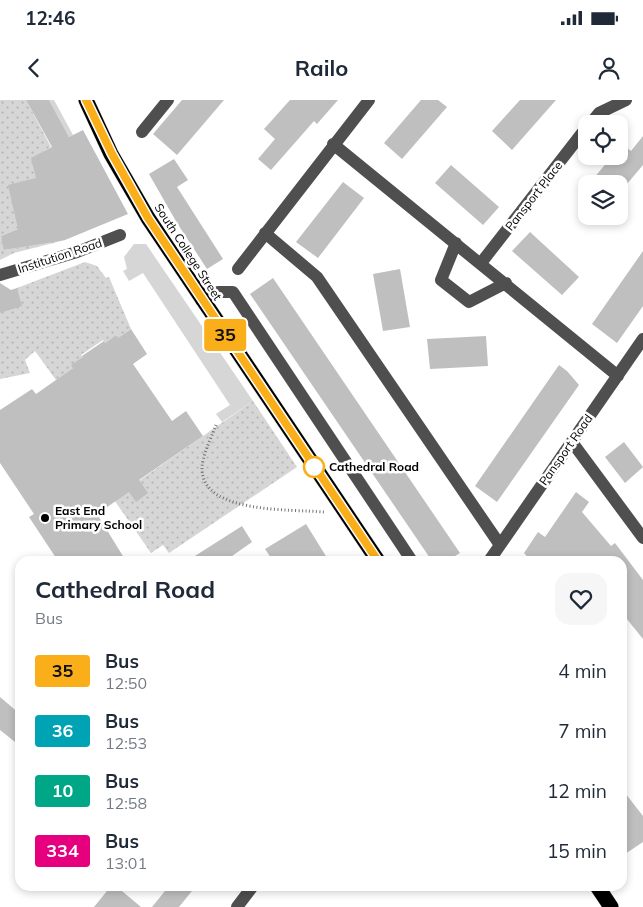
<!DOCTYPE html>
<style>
:root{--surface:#fff;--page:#f6f6f7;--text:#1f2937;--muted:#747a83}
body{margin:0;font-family:Mulish,sans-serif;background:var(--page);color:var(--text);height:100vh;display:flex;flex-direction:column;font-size:19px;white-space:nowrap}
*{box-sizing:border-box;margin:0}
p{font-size:16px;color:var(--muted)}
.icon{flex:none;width:28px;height:28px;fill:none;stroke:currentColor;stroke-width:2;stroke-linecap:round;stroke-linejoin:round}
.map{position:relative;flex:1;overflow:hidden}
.drawer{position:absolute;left:15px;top:456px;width:612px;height:335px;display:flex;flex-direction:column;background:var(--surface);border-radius:15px;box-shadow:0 2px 8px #0003}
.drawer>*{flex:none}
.badge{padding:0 10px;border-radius:4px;font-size:18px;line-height:32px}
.fabs{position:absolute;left:578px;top:15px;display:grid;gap:10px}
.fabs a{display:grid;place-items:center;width:50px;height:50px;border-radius:10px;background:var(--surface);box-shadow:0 2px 8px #0003;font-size:25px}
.map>.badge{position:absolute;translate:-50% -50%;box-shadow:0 0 0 2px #fff}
.round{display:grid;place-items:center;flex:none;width:52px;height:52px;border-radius:15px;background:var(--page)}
.head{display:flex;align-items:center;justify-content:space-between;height:85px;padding:0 20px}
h1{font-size:24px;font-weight:700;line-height:38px}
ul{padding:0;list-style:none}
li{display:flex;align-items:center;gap:15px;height:60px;padding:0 20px}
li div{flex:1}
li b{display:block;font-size:19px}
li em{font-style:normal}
li .badge{min-width:55px;font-weight:700;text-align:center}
.status{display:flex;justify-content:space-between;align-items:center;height:35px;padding:0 25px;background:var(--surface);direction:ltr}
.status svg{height:14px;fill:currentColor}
header{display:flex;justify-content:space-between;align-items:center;height:65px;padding:0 20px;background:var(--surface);font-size:22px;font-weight:700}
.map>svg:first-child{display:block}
.grass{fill:#d6d6d6}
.garden{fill:url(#garden-dots);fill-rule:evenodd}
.building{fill:#bfbfbf}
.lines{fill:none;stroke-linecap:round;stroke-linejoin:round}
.highway-casing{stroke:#dbdbdb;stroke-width:16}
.path{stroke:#717171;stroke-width:3;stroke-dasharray:1 2.5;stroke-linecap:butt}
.minor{stroke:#4f4f4f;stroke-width:12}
.highway{stroke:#000;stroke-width:15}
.line-casing{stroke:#fff;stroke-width:11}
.line{stroke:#faae19;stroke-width:8}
.stop-dot{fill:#fff;stroke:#faae19;stroke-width:2.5}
.poi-dot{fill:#000;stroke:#fff;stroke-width:2}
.labels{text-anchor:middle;stroke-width:5;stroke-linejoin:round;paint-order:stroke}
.street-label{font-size:12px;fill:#000;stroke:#fff}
.stop-label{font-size:12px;font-weight:bold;fill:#000;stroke:#fff;text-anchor:start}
.poi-label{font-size:12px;font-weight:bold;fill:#000;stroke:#fff;text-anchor:start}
</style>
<div class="status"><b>12:46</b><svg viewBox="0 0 49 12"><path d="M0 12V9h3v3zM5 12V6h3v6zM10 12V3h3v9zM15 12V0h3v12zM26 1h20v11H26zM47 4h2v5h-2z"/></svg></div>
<header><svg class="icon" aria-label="back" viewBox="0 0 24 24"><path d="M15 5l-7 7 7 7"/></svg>Railo<svg class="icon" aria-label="person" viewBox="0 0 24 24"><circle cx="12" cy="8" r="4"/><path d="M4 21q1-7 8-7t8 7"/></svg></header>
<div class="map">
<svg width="643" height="807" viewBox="0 0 643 807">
<defs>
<pattern id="garden-dots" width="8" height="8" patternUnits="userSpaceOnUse" patternTransform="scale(1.25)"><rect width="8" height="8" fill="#d6d6d6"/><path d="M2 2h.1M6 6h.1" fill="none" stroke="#b6b6b6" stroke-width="1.8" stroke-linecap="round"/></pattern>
</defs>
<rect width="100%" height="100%" fill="#fff"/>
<!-- grass -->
<path class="grass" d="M 49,0 L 54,0 L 73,35 L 69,37 Z
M 134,144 L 146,144 L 253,301 L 222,322 L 216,314 L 230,305 L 143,173 L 129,181 L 123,171 L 127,169 L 124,157 Z"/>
<!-- garden -->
<path class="garden" d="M 0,0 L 26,0 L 51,47 L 41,53 L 65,140 L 14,153 L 0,160 ZM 20,128 L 46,142 L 5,150 L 1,136 Z
M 85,162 L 97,166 L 106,178 L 109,177 L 131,229 L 118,238 L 116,235 L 105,243 L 103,240 L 81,255 L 83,257 L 73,268 L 56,280 L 35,251 L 25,260 L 30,273 L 0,279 L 0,213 L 17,188 Z
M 253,301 L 297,367 L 169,453 L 163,445 L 151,453 L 101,381 L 130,387 Z"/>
<!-- building -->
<path class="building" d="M 26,0 L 49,0 L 69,37 L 83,30 L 128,114 L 65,140 L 4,150 L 1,136 L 18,129 L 8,85 L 36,78 L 31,58 L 52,47 Z
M 182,0 L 224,0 L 177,55 L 153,34 Z
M 290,0 L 338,0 L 317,24 L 314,21 L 271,70 L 258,59 L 275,39 L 264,29 Z
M 421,0 L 438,0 L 447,7 L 402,59 L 384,43 Z
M 520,0 L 556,0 L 512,50 L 492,31 Z
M 643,36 L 643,65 L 627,84 L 589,84 L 612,56 L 619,56 L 619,48 L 622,44 L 631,51 Z
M 174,59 L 188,80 L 177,87 L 223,159 L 207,169 L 177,123 L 149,74 Z
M 451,65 L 499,107 L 483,125 L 435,83 Z
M 343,82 L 364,98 L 318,158 L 296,142 Z
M 530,132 L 579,177 L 562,195 L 512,151 Z
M 643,151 L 643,206 L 617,243 L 592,224 Z
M 400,169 L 410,227 L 383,231 L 373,174 Z
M 273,178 L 460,453 L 447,461 L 432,461 L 250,194 Z
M 0,183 L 11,190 L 17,188 L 22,206 L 0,213 Z
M 131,229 L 147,254 L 133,264 L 172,321 L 186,311 L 203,336 L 139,380 L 148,393 L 136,402 L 129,392 L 97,414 L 126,461 L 58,461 L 29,417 L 34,414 L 0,363 L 0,310 L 32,289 L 36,294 L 73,268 L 71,265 L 83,257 L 82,256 L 104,241 L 105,243 L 116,235 L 118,238 Z
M 486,236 L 488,266 L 430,269 L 427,239 Z
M 559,265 L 567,271 L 579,285 L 497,402 L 475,386 Z
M 624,342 L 643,367 L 625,383 L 605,357 Z
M 576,392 L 589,402 L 582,412 L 611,446 L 615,443 L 643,480 L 643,539 L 622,513 L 622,461 L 531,461 L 524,453 L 538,432 L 545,437 Z
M 306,424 L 329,461 L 273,461 L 265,449 Z
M 242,426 L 252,442 L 225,461 L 187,461 Z
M 0,597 L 20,614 L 20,646 L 0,630 Z
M 622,689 L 643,716 L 643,742 L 622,756 Z
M 111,786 L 116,786 L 141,807 L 94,807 Z
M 169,786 L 196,786 L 179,807 L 152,807 Z"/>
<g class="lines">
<!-- highway casing -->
<g class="highway-casing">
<path id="highway" d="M 86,0 L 111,54 L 148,118 L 378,461
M 597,786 L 611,807"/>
</g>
<!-- path -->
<path class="path" d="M 216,325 C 211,339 202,355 202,370 C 204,414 291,409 324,412"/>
<!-- minor -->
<path class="minor" d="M 590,24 L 599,13 L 626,0
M 142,32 L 168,0
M 333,44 L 618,276
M 265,133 L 317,177 L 500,445
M 456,143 L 441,180 L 469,202 L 506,183
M 481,163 L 586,28
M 238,169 L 369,0
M 0,175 L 77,152 L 120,135
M 201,200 L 218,192 L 233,192 L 412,461
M 572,342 L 643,438
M 489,461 L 643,239
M 237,807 L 253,786"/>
<!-- highway -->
<use href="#highway" class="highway"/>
</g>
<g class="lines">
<!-- line casing -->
<g class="line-casing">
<path id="line" d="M 86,0 L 112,54 L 148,118 L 378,461"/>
</g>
<!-- line -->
<use href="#line" class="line"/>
</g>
<!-- markers -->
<circle class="stop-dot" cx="314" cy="367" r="10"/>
<circle class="poi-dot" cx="45" cy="418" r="5"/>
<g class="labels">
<!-- street labels -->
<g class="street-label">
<text transform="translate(534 96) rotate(-52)" y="4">Pansport Place</text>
<text transform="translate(188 152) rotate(57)" y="4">South College Street</text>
<text transform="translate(60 156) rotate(-18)" y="4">Institution Road</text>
<text transform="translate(566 350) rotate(-55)" y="4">Pansport Road</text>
</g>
<!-- stop labels -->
<g class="stop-label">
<text x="329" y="371">Cathedral Road</text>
</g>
<!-- poi labels -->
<g class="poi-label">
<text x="55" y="415">East End<tspan x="55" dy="14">Primary School</tspan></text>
</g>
</g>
</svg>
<div class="fabs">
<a><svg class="icon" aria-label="locate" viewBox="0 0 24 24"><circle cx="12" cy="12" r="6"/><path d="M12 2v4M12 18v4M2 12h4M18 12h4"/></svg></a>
<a><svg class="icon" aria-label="layers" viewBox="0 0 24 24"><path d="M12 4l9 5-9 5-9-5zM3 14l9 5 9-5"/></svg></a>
</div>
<b class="badge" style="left:225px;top:235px;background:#faae19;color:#111">35</b>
<section class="drawer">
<div class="head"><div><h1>Cathedral Road</h1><p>Bus</p></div><a class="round"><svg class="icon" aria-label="heart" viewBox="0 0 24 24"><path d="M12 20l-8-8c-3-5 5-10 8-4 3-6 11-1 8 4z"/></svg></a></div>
<ul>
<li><span class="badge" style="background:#faae19;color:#111">35</span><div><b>Bus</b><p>12:50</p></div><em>4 min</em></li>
<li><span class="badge" style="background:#00a3b4;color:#fff">36</span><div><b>Bus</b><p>12:53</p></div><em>7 min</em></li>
<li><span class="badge" style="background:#00a786;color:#fff">10</span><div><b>Bus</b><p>12:58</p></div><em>12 min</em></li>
<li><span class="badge" style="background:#e6007e;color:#fff">334</span><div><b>Bus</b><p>13:01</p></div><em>15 min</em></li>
</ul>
</section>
</div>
